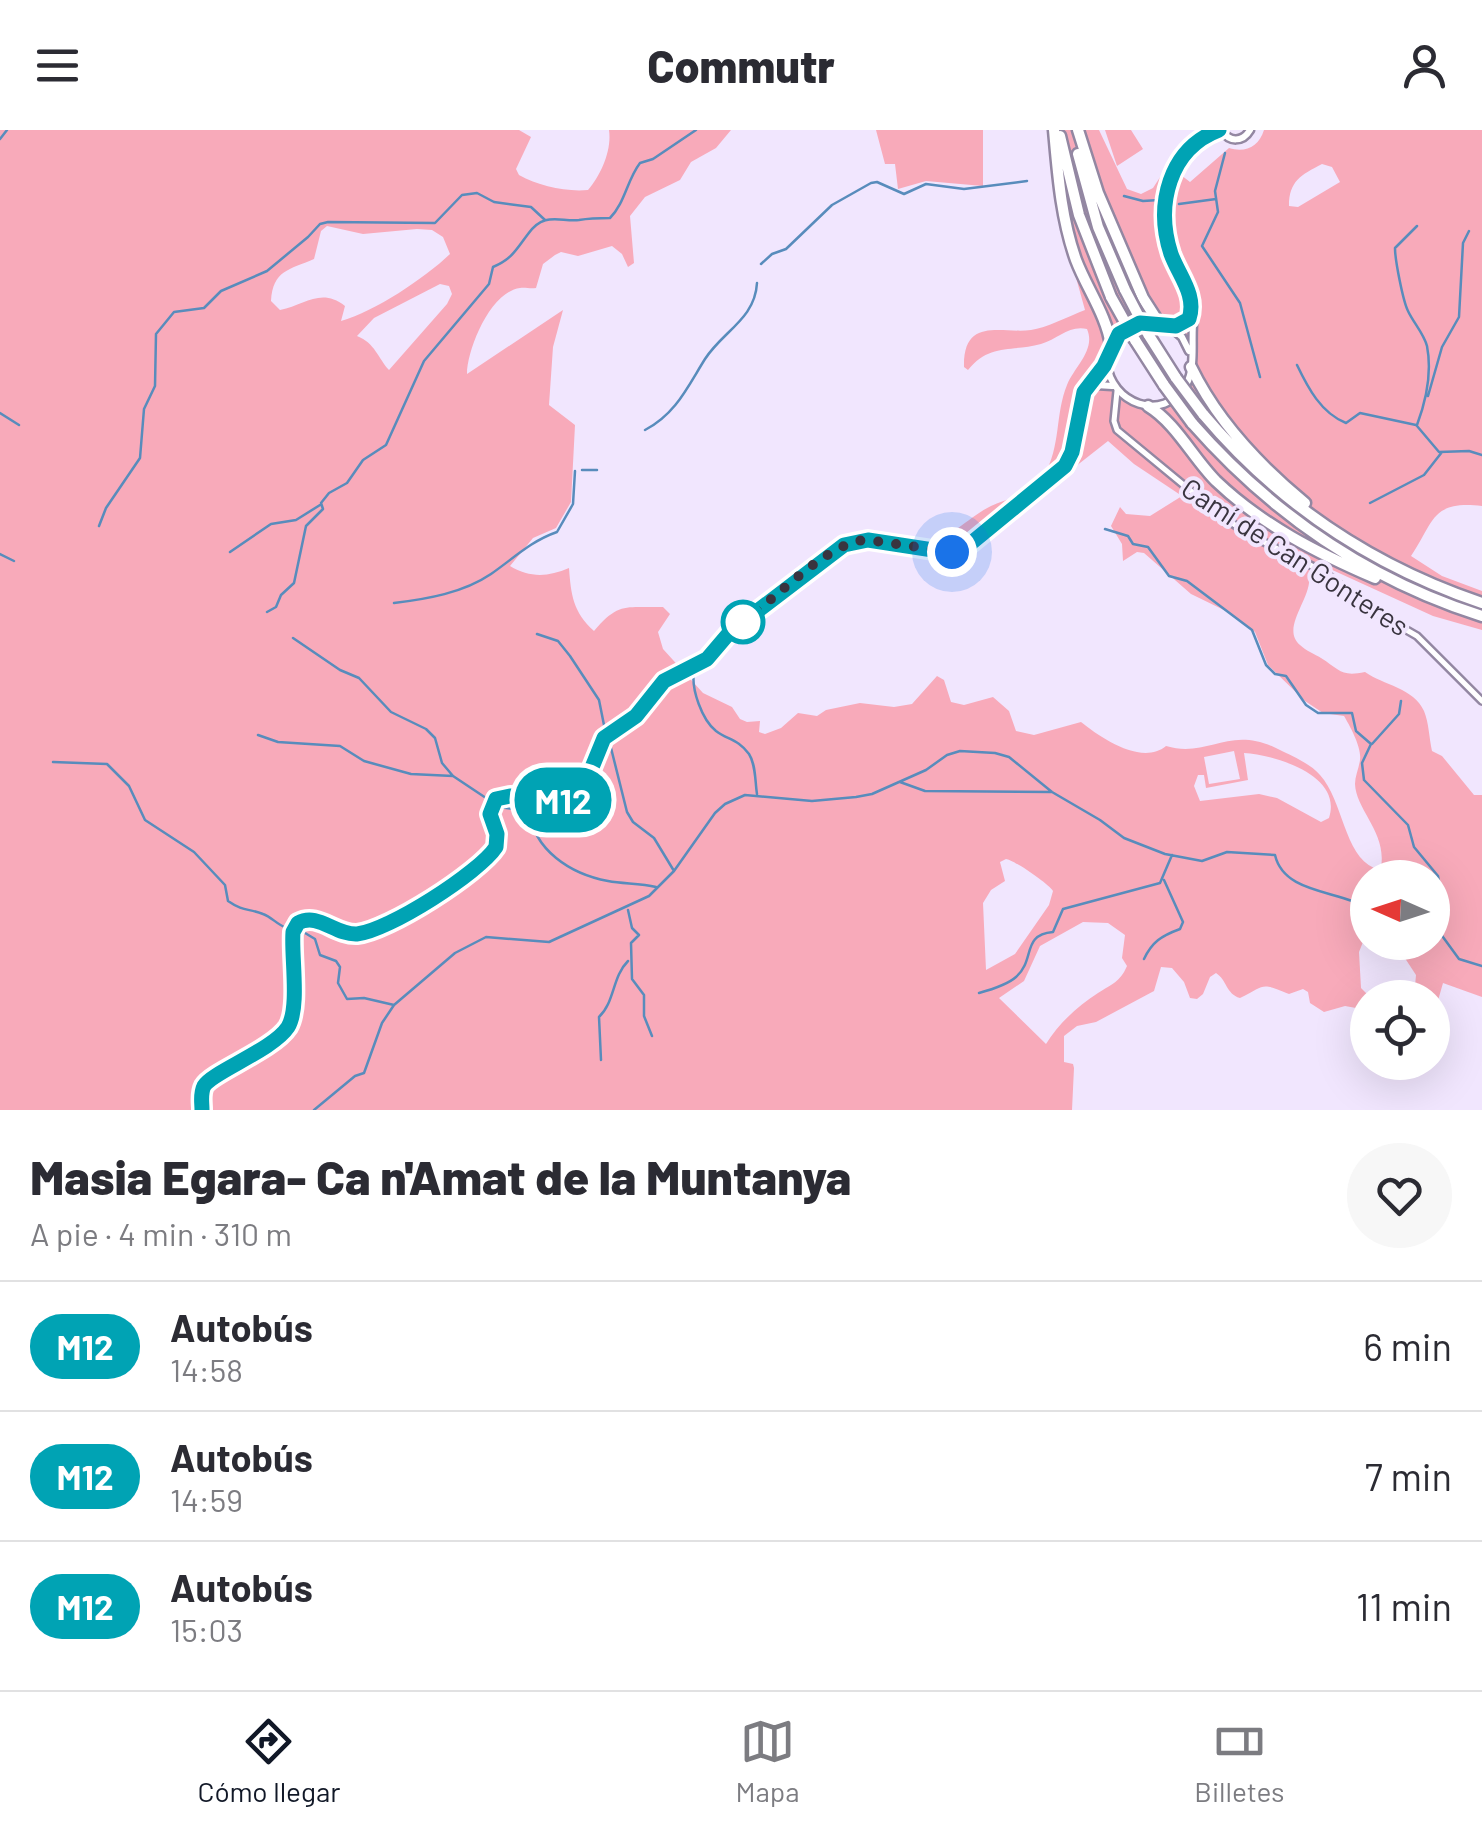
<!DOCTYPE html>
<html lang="es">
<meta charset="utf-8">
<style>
:root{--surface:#fff;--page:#f7f7f7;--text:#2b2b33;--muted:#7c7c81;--line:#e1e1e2;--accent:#111827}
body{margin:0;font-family:Barlow,sans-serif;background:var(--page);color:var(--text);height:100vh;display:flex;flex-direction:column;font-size:38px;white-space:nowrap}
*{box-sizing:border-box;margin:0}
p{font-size:32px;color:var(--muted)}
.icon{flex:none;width:55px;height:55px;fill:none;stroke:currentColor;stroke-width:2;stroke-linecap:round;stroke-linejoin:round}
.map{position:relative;height:980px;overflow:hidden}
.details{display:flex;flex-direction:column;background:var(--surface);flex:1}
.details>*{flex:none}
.badge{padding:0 20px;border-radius:32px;font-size:35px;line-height:65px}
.needle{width:65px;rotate:273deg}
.fabs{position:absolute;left:1350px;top:730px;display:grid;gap:20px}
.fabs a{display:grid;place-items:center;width:100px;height:100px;border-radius:50%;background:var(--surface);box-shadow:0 10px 40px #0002;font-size:50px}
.you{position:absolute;width:50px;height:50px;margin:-25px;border:8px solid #fff;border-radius:50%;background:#1a73e8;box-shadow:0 0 0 15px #1a73e833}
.map>.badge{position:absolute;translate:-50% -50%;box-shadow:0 0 0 5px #fff}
.round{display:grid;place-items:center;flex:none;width:105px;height:105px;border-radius:52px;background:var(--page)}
.head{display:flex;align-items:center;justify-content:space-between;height:170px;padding:0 30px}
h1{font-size:48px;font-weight:800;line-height:75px}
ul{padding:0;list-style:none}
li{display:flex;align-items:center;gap:30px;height:130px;padding:0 30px;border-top:2px solid var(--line)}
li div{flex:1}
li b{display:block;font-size:38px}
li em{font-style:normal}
li .badge{min-width:110px;font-weight:700;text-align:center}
header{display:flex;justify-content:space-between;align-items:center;height:130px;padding:0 30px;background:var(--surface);font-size:45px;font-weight:800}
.dock{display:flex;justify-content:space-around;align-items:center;height:140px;border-top:2px solid var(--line);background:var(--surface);font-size:28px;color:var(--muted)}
.dock a{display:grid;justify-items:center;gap:5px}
.dock .active{color:var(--accent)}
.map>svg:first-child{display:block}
.green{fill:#f8aaba;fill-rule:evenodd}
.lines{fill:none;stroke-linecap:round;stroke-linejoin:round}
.stream{stroke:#588cbc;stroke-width:2.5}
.minor-casing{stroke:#9387a2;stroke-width:10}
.tertiary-casing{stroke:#9387a2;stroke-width:11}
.motorway-casing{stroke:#9387a2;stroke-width:15}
.minor{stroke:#fff;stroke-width:5}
.tertiary{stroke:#fff;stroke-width:6}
.motorway{stroke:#fff;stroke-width:10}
.motorway-bridge-casing{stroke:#9387a2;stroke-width:15;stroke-linecap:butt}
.motorway-bridge{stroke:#fff;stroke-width:10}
.line-casing{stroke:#fff;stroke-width:22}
.line{stroke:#00a3b4;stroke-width:15}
.walk{stroke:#39343f;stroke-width:10;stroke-dasharray:0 18}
.stop-dot{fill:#fff;stroke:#00a3b4;stroke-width:5}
.labels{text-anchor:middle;stroke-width:8;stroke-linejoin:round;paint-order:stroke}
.street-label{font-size:28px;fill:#39343f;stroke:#f1e6fe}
</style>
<header><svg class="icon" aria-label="menu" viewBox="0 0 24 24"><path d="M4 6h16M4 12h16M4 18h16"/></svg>Commutr<svg class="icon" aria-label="person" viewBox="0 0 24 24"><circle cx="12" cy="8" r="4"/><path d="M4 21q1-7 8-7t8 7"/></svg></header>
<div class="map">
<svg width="1482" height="980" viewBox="0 0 1482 980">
<rect width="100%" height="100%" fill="#f1e6fe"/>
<!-- green -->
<path class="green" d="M 0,0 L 519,0 L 531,7 L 516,39 L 519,45 C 539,56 565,62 588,60 C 601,45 612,20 609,0 L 731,0 L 716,18 L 691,32 L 680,50 L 645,67 L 630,86 L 634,133 L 628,137 L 622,124 L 612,116 L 578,126 L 561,122 L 555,125 L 543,134 L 536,158 C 530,159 525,157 520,158 C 490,162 467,220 467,244 L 563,180 L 553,217 L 549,275 L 575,295 L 571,372 L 556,398 L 533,408 L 510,436 C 530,448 548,447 569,438 C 571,465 573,482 594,501 C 619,471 627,478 663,477 L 670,484 L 658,502 L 663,519 L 703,563 L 732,577 L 740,589 L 747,592 L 760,591 L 759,602 L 765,604 L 781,598 L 798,583 L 817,586 L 826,580 L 860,573 L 894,577 L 912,574 L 937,546 L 944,550 L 951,572 L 964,575 L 993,567 L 1009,581 L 1016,601 L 1034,605 L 1081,592 C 1101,608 1142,636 1166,616 C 1209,629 1229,593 1280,620 C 1292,626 1311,634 1320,645 C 1343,670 1344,725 1374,738 L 1381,737 C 1387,703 1356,680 1355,654 C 1355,646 1359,638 1360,630 C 1362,618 1350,596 1344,586 L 1323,583 L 1305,571 L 1268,535 L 1255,502 L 1228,482 L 1191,464 L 1144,423 L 1137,422 L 1123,431 L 1122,414 L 1111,396 L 1120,377 L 1126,384 L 1150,386 L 1182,366 L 1134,334 L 1108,311 L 968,421 L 944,426 L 869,413 L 870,403 C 886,406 908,415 924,413 C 952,409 968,387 991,376 C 1009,368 1034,363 1044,345 C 1061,317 1055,284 1067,255 C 1075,236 1096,220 1087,199 C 1069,195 1058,209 1041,214 C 1012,222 989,213 968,240 L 964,237 C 963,186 1002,204 1031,200 C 1046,198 1069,186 1085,180 L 1059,86 L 1049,0 L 1099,0 L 1127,59 L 1141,64 L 1153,58 L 1168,35 L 1190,52 L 1229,18 C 1245,23 1259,17 1264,0 L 1482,0 L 1482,376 C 1430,370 1434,393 1411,426 L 1442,446 L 1482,461 L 1482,500 L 1433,486 L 1328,438 L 1309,447 C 1312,468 1280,498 1300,515 C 1306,521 1315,524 1321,528 C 1340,540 1341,547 1365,542 C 1383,555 1414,558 1424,581 C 1429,593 1429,608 1432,621 L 1442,626 L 1474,665 L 1482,665 L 1482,867 L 1443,853 L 1433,888 L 1432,868 L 1414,867 L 1416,845 L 1395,813 L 1432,812 L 1432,748 L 1368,748 L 1367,802 L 1359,822 L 1361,858 L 1370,867 L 1367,880 L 1345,876 L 1324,882 L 1310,873 L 1308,862 L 1303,859 L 1289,864 C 1260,852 1266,855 1240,868 C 1226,864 1227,850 1216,843 L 1210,847 L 1203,864 L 1197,869 L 1190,868 L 1184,852 L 1172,838 L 1161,837 L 1154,861 L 1096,892 L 1077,896 L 1064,906 L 1064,932 L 1073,934 L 1074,938 L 1072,980 L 0,980 ZM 1322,34 L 1332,37 L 1340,52 L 1298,77 L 1289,76 C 1289,51 1301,45 1322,34 ZM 327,96 L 363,104 L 417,99 L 432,100 L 443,107 L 450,124 C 425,148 374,182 341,191 L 345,176 C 321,157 305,175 280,180 L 271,171 C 273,140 289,140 314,129 L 321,101 ZM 440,154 L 449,156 L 452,164 L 447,174 L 389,240 C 378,228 375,213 357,206 L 374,188 ZM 1140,196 C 1167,196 1194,211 1187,242 C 1171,312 1058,243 1140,196 ZM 1234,621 L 1240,649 L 1209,654 L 1204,627 ZM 1244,623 C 1275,625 1343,645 1329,688 L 1321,692 L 1277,668 L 1259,664 L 1200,671 L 1194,656 L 1198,645 L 1204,645 L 1206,658 L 1248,650 ZM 1006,729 C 1014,730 1049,754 1053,761 L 1049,775 L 1015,824 L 986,840 L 983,773 L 991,760 L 1005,751 L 1000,732 ZM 1083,792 L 1108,793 L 1125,805 L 1122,828 L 1127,836 C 1120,852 1112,854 1098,863 C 1078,876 1058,894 1046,914 L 999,868 L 1024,851 L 1040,816 Z
M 876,0 L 983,0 L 983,56 L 926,51 L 898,59 L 895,34 L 885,34 Z
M 1105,0 L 1131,0 L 1143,19 L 1117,36 Z"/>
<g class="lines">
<!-- stream -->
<path class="stream" d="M 0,9 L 7,0
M 1225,23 L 1215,61 L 1218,82 L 1202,116 L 1240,173 L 1260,247
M 1124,66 L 1143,71 L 1159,70
M 1179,74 L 1216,69
M 761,134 L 772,124 L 786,119 L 832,75 L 871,53 L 877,52 L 904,64 L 926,54 L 964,59 L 1027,51
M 1297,235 C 1308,258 1321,283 1346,293 L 1360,283 L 1416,295
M 1428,266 L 1442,217 L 1459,187 L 1463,113 L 1469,101
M 0,283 L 19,295
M 1417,295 C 1426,271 1432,242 1427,216 C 1424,204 1413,192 1408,181 C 1403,171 1395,130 1395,118 L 1417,96
M 1417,296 L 1439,322 L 1469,321 L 1482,325
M 645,300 C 676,284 688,256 705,229 C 723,201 755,189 757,153
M 582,340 L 597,340
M 1370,373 L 1424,345 L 1442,322
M 99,396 L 106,378 L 140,328 L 144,279 L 155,256 L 156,204 L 174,182 L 204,178 L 221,161 L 267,141 L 308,107 L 320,94 L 328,92 L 435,93 L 462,65 L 477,63 L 494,72 L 531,77 L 545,90
M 1105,399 L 1128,406 L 1133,414 L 1148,417 L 1169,446 L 1187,451 L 1252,500 L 1266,535 L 1275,544 L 1286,546 L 1306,575 L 1318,583 L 1352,583 L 1356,601 L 1371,614 L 1362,633 L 1364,650 L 1408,695 L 1414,717 L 1438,746 L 1439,752 L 1432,760
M 230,422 L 271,394 L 296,390 L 320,375
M 0,424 L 14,431
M 394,473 C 427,469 463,463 491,444 C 514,428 531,411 557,402 L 573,374 L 575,341
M 267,482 L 276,477 L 281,465 L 294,453 L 306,396 L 323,379 L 321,373 L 329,363 L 347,353 L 363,330 L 386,315 L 424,231 L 489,154 L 493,137 C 512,129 516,120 528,104 C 544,81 560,92 579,90 C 591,88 597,88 610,88 C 625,73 627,50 640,33 L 653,29 L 696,0
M 537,504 L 558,511 L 570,526 L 599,570 L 605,600
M 293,508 L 340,540 L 359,548 L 391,582 L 426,599 L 435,608 L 442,633 L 453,646 L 486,668
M 694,542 C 691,559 702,590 716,601 C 728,610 738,609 749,624 C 756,635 755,652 757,664
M 258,605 L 278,612 L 340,616 L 364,631 L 411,644 L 453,646
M 609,610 L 627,682 L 633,692 L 654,708 L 674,741
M 1372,614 L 1399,584 L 1401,571
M 53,632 L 107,634 L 129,656 L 145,690 L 194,722 L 225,755 L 228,771 C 244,782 248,778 263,784 C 272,787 277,795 287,798
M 900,652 L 925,661 L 1051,662
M 499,677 L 529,681 C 534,720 570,744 608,751 C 624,754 640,753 656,757
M 628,780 L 632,798 L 639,805 L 631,813 L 632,849 L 644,865 L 644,886 L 652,906
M 1432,792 L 1459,829 L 1482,836
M 300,800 L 315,809 L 320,825 L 336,831 L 340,837 L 338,853 L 347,869 L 364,868 L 394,875
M 1144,829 C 1152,812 1161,806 1180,799 L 1183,792 L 1164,750
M 979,863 C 990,860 1007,855 1016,847 C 1036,829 1021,805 1053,802 L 1063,779 L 1160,753 L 1172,725
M 601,930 L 599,887 C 615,872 612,847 628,831
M 314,980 L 355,946 L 364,943 L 382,893 L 394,875 L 455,823 L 486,807 L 549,812 L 649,766 L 674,741 L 715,683 L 725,674 L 745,665 L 812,671 L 856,667 L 872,664 L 926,640 L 947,625 L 960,621 L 995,623 L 1009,627 L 1052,662 L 1100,690 L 1124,708 L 1165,724 L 1202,731 L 1227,722 L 1275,725 C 1284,764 1338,760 1368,778"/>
<!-- minor casing -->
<g class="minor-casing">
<path id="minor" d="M 1117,261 L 1114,291 L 1117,300 L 1220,385 L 1250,405 L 1324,442 L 1370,479 L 1417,506 L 1482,571"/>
</g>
<!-- tertiary casing -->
<g class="tertiary-casing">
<path id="tertiary" d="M 1222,0 C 1229,13 1243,12 1250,0
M 1193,173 C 1187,156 1176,139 1171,121 C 1156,73 1169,18 1219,0
M 1169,196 L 1182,207 L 1189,221
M 1107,233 C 1110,273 1163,294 1186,255 C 1197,236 1190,207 1194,185
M 1088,261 L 1096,255 L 1112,256
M 202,980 C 202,972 200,964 204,957 C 209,945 271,918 286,899 C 309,871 278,822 298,793 C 318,783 335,805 357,804 C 388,801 479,743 496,717 L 497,704 L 490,684 L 496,669 L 509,666 L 565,670 L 575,666 L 583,657 L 604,608 L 636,586 L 664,551 L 707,529 L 731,502 L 843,415 L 863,409 L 940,422 L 963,418 L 1065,337 L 1072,321 L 1084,262 L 1104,236 L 1116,208 L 1140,193 L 1182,195 L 1191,186 L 1192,170"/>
</g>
<!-- motorway casing -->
<g class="motorway-casing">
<path id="motorway" d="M 1054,0 C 1058,44 1061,88 1076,130 C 1087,159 1107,186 1111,216
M 1078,0 L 1098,63 L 1143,168 L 1159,193
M 1060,6 L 1079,85 L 1111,167
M 1078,24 L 1098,97 L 1125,160
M 1148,204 L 1176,248
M 1135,210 L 1164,255
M 1191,237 C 1217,291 1260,336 1305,373
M 1148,276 C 1176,293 1193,328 1216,351 C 1262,395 1317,423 1375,448
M 1203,284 C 1278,373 1372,436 1482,473
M 1192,293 C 1271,383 1368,450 1482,486"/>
</g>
<!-- minor -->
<use href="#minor" class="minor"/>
<!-- tertiary -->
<use href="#tertiary" class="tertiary"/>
<!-- motorway -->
<use href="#motorway" class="motorway"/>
<!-- motorway-bridge casing -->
<g class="motorway-bridge-casing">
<path id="motorway-bridge" d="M 1125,160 L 1148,204
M 1111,167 L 1135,210
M 1176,248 L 1203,284
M 1164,255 L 1192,293"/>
</g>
<!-- motorway-bridge -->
<use href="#motorway-bridge" class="motorway-bridge"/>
</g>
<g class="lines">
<!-- line casing -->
<g class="line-casing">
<path id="line" d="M 202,980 C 202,972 200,964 204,956 C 212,942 273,920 288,897 C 300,877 291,826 293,802 L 298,793 C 318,782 335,805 357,804 C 388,801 479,743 496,717 L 497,704 L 490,684 L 496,669 L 510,666 L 565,670 L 575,666 L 586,652 L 604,608 L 636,586 L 664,551 L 707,529 L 730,502 L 844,415 L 868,410 L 946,422 L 970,414 L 1065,336 L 1072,322 L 1084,262 L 1104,236 L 1119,204 L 1140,193 L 1176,196 L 1189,189 C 1197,165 1179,146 1171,124 C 1155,75 1169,19 1219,0"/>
</g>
<!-- line -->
<use href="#line" class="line"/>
<!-- walk -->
<path class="walk" d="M 743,492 C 774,470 831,409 868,410 L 952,422"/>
</g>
<!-- markers -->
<circle class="stop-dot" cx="743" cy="492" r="20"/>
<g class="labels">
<!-- street labels -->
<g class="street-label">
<text transform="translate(1295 427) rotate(33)" y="10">Camí de Can Gonteres</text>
</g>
</g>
</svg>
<div class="fabs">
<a><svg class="needle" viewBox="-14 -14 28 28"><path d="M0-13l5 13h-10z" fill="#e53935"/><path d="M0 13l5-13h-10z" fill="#7c7c81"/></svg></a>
<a><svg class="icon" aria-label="locate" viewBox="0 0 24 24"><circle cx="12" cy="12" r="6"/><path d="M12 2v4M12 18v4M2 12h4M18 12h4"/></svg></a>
</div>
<div class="you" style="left:952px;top:422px"></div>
<b class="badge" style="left:563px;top:670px;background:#00a3b4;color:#fff">M12</b>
</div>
<section class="details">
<div class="head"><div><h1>Masia Egara- Ca n'Amat de la Muntanya</h1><p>A pie · 4 min · 310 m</p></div><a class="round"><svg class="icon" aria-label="heart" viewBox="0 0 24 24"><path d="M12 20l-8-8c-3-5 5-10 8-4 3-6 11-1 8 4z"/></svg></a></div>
<ul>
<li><span class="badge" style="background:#00a3b4;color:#fff">M12</span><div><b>Autobús</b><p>14:58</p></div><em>6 min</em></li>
<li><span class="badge" style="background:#00a3b4;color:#fff">M12</span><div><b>Autobús</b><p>14:59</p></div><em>7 min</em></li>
<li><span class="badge" style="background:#00a3b4;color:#fff">M12</span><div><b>Autobús</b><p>15:03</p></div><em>11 min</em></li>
</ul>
</section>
<nav class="dock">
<a class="active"><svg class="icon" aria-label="directions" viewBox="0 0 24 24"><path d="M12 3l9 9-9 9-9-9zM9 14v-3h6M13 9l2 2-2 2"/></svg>Cómo llegar</a>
<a><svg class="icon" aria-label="map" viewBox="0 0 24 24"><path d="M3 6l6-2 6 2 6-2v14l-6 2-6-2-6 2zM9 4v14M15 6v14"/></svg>Mapa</a>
<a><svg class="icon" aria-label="tickets" viewBox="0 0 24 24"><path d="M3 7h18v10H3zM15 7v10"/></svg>Billetes</a>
</nav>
